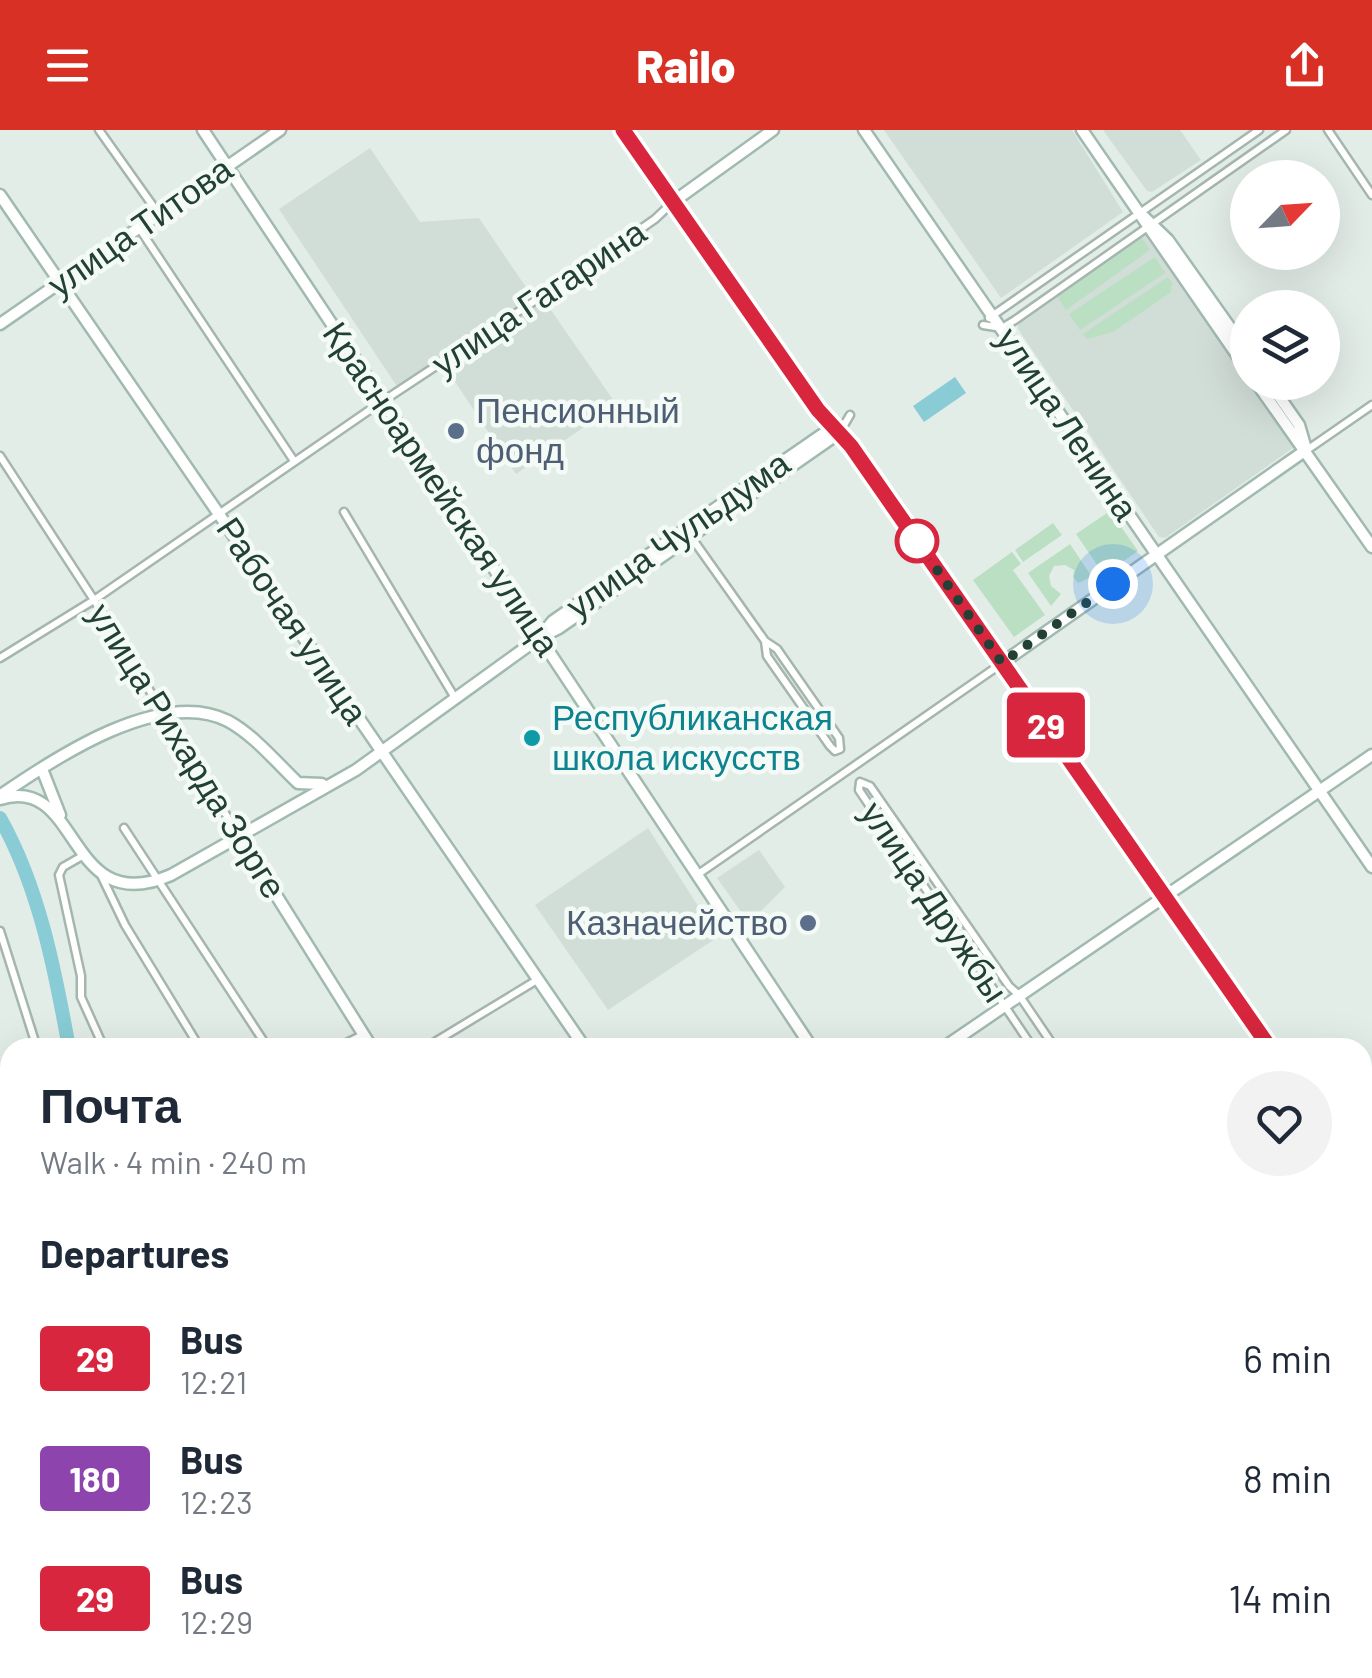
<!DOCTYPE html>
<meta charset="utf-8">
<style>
:root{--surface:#fff;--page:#f2f2f3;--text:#1f2937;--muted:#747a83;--accent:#d93025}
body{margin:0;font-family:Barlow,sans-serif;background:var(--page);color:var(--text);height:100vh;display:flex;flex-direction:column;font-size:38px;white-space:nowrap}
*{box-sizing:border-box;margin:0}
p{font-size:32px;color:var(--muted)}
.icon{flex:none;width:55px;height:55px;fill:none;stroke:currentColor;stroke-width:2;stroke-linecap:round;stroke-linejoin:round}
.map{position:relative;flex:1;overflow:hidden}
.sheet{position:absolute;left:0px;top:908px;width:1372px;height:642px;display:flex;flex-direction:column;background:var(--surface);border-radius:30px 30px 0 0;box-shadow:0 10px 40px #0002}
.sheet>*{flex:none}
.badge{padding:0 20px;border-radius:8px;font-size:35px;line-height:65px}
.needle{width:65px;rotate:65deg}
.controls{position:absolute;left:1230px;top:30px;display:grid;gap:20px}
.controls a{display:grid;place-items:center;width:110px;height:110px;border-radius:50%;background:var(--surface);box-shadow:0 10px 40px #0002;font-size:50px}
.you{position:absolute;width:50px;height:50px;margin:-25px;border:8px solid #fff;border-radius:50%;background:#1a73e8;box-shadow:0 0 0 15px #1a73e833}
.map>.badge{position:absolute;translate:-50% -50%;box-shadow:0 0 0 5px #fff}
h2{padding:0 40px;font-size:38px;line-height:90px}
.round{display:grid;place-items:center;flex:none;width:105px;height:105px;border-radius:52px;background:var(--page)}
.head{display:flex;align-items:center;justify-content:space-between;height:170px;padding:0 40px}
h1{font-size:48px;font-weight:800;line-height:75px}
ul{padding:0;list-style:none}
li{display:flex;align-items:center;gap:30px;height:120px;padding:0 40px}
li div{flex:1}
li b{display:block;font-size:38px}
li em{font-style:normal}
li .badge{min-width:110px;font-weight:700;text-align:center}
header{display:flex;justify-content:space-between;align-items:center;height:130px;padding:0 40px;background:var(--accent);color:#fff;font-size:45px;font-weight:800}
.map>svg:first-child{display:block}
.built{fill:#d1ddd7}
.green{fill:#bbdfc3}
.water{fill:#89ccd5}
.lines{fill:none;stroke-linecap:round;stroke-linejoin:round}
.river{stroke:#89ccd5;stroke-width:14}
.street-casing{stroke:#a5b6af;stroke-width:11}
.secondary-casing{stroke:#a1bab0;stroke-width:15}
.street{stroke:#fff;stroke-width:6}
.secondary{stroke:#fff;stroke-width:10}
.line-casing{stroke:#fff;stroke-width:22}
.line{stroke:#d7263d;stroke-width:15}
.walk{stroke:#224036;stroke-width:10;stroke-dasharray:0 18}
.service-dot{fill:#5c6f8a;stroke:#f4faf6;stroke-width:4}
.stop-dot{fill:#fff;stroke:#d7263d;stroke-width:5}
.culture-dot{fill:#0f9aa8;stroke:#f4faf6;stroke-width:4}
.labels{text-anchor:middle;stroke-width:9;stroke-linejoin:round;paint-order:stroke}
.street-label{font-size:35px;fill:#224036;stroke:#f4faf6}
.service-label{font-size:35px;fill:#4e5e75;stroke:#f4faf6;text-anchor:start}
.culture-label{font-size:35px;fill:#0d838f;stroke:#f4faf6;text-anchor:start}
</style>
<header><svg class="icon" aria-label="menu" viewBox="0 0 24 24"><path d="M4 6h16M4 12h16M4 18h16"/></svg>Railo<svg class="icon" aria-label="share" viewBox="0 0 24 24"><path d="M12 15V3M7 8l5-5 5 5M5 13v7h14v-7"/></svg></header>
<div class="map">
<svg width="1372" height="1548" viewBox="0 0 1372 1548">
<rect width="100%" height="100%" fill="#e3ede8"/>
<!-- built -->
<path class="built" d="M 884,0 L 1072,0 L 1123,82 L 1001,168 Z
M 1103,0 L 1180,0 L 1201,30 L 1152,62 L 1147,61 Z
M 370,18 L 420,92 L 479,88 L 532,166 L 398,258 L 279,79 Z
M 1144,97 L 1247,240 L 1248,252 L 1256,253 L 1300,313 L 1165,408 L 1159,407 L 1018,199 L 1018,190 Z
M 544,170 L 614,271 L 603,284 L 516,344 L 446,238 Z
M 648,698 L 718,807 L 608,880 L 535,775 Z
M 759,720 L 785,757 L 749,793 L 717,748 Z"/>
<!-- green -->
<path class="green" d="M 1141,106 L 1150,120 L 1066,180 L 1057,166 Z
M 1155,127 L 1165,143 L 1080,200 L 1069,184 Z
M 1168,147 L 1172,153 L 1171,162 L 1113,202 L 1087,209 L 1083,204 Z
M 1110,381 L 1138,421 L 1104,445 L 1076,404 Z
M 1053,393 L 1062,405 L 1023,432 L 1015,420 Z
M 1070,414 L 1092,447 L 1078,453 L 1073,447 L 1074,440 L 1065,435 L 1054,436 L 1049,446 L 1051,456 L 1061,464 L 1051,476 L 1028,443 Z
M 1012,422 L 1021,434 L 1013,440 L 1045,485 L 1014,507 L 973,450 Z"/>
<!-- water -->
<path class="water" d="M 955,247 L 966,263 L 924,292 L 913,276 Z"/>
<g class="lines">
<!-- river -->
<path class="river" d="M 0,688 C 39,757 55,840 69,918"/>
<!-- street casing -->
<g class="street-casing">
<path id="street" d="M 99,0 L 158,83
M 1328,0 L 1372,65
M 139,98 L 294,331
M 989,188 L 1259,0
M 983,195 L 1002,198 L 1015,190 L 1286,0
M 840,302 L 850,285
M 1307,320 L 1372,275
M 0,326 L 94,470 L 239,706
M 344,382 L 455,568
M 689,404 L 765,511 L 777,519 L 839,608 L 840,619
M 765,511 L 767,526 L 830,616 L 835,621 L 840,619
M 0,528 L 94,470 L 371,279 L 595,131 L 655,89 L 673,72
M 860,652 L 870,656 L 1009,856 L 1019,865 L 1055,918
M 860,652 L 859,660 L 1033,918
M 124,698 L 268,918
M 84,725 L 63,737 L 59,745 L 81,846 L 81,867 L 104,918
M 101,745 L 125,795 L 200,918
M 697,745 L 1001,534
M 0,801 L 37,918
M 336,918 L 363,905
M 425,918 L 537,850
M 1362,1277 L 1372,1270
M 1362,1366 L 1372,1380
M 1362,1403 L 1372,1417
M 235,1540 L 240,1548
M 508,1540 L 514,1548
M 614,1540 L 619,1548
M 1244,1540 L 1250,1548
M 949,1548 L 961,1540"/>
</g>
<!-- secondary casing -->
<g class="secondary-casing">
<path id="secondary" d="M 203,0 L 812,918
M 623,0 L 819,280 L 851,316 L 1270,918
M 864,0 L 1372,737
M 1082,0 L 1248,241
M 0,65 L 585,918
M 673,72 L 773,0
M 1142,85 L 1168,110 L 1248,223
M 0,194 L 280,0
M 1256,252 L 1372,417
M 1269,252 L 1299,295 L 1306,319
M 540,507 L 553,491 L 833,297
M 1002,533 L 1306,320
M 42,639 L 60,685
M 1,665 C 56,627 162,557 228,591 C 254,605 277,633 298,653 L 322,654
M 0,669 C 82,643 65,791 171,745 L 356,640 L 539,508 L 559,498 L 839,303
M 239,706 L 372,918
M 943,918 L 1372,625
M 1362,978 L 1372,971
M 1362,1051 L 1372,1065
M 0,1376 L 10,1424
M 34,1540 L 35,1548
M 380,1540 L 385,1548
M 803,1540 L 809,1548
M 1018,1540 L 1023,1548
M 536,1548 L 547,1540"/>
</g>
<!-- street -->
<use href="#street" class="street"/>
<!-- secondary -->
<use href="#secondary" class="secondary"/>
</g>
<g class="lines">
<!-- line casing -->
<g class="line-casing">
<path id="line" d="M 623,0 L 818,280 L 851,316 L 1270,918"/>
</g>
<!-- line -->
<use href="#line" class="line"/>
<!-- walk -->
<path class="walk" d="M 917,411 L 1002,533 L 1113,454"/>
</g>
<!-- markers -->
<g class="service-dot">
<circle cx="456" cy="301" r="10"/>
<circle cx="808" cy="793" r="10"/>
</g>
<circle class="stop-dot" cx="917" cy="411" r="20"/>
<circle class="culture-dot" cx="532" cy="608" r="10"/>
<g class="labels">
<!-- street labels -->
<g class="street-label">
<text transform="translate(140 97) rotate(-35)" y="12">улица Титова</text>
<text transform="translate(539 168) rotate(-34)" y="12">улица Гагарина</text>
<text transform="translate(1067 294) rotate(56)" y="12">улица Ленина</text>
<text transform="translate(441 359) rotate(56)" y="12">Красноармейская улица</text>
<text transform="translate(678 405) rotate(-35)" y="12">улица Чульдума</text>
<text transform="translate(292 491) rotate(56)" y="12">Рабочая улица</text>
<text transform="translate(187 621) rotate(58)" y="12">улица Рихарда Зорге</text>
<text transform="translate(934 772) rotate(56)" y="12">улица Дружбы</text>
</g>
<!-- service labels -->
<g class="service-label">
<text x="476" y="293">Пенсионный<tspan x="476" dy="40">фонд</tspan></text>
<text x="788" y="805" text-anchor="end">Казначейство</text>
</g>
<!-- culture labels -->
<g class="culture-label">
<text x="552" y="600">Республиканская<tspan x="552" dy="40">школа искусств</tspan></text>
</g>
</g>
</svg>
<div class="controls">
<a><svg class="needle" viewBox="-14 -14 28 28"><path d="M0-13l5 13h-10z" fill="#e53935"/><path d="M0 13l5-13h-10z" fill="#747a83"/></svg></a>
<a><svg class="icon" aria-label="layers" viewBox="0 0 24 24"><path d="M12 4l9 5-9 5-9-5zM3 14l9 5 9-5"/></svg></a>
</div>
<div class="you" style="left:1113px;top:454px"></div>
<b class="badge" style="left:1046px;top:595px;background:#d7263d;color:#fff">29</b>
<section class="sheet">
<div class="head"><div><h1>Почта</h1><p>Walk · 4 min · 240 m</p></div><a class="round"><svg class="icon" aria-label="heart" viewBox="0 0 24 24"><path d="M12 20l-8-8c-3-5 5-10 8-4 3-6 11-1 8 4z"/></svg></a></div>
<h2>Departures</h2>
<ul>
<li><span class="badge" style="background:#d7263d;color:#fff">29</span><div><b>Bus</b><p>12:21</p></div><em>6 min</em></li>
<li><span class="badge" style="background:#8e44ad;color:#fff">180</span><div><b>Bus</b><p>12:23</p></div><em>8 min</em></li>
<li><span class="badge" style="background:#d7263d;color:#fff">29</span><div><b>Bus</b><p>12:29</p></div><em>14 min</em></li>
</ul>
</section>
</div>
